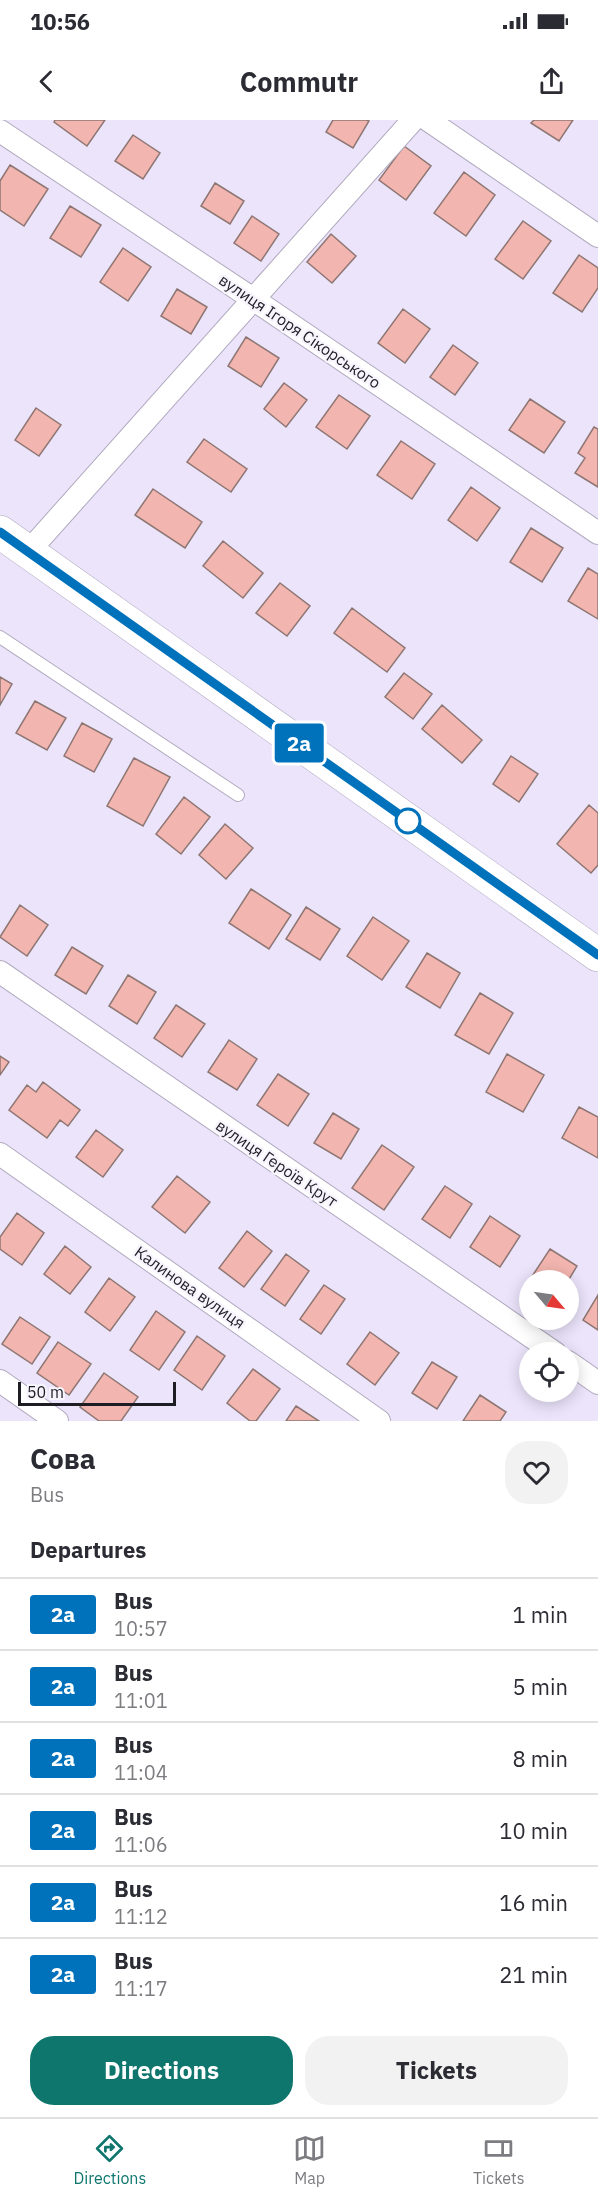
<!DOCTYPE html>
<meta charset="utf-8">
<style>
:root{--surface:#fff;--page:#f2f2f3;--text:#2b2b33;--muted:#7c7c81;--line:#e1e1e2;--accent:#0f766e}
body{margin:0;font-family:"IBM Plex Sans",sans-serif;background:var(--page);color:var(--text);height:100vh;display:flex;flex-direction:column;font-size:22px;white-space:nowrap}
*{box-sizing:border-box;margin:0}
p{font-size:20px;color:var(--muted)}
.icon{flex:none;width:33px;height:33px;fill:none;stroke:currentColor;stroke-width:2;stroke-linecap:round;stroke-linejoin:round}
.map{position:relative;height:1301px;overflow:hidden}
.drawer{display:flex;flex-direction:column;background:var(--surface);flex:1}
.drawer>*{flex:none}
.badge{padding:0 12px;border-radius:4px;font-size:21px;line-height:39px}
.needle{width:39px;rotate:119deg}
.buttons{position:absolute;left:519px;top:1150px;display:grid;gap:12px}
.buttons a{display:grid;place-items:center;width:60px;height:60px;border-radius:50%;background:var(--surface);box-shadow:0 3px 15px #0003;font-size:30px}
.scale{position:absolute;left:18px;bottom:15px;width:158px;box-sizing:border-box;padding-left:6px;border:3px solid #1f1d24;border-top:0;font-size:16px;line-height:21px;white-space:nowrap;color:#1f1d24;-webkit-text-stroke:4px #f7f4fd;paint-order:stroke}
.map>.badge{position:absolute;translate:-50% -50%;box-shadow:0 0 0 3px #fff}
h2{padding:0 30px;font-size:22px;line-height:54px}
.round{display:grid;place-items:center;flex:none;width:63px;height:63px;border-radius:24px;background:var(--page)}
.overview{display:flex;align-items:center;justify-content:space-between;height:102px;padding:0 30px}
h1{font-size:28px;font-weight:700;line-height:45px}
.action{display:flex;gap:12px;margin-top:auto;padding:12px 30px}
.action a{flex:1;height:69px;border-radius:24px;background:var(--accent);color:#fff;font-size:24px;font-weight:700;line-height:69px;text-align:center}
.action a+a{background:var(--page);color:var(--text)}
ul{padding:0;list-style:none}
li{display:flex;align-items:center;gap:18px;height:72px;padding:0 30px;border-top:2px solid var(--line)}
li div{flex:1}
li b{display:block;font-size:22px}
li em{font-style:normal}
li .badge{min-width:66px;font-weight:700;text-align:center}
.status{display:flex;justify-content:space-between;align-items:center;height:42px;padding:0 30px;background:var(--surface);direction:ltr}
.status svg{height:16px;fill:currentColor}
header{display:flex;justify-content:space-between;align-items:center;height:78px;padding:0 30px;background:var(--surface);font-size:27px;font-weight:700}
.tabs{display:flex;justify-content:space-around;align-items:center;height:84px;border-top:2px solid var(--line);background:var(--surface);font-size:16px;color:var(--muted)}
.tabs a{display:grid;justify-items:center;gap:3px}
.tabs .on{color:var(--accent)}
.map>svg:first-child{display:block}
.building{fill:#f3b5af;stroke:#8e7673;stroke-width:1.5}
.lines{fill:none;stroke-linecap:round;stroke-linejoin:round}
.service-casing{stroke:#b1aabf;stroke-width:14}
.minor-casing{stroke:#b1aabf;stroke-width:24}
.secondary-casing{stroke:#b1aabf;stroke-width:34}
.service{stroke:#fff;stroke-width:12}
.minor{stroke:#fff;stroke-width:22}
.secondary{stroke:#fff;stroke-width:33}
.line-casing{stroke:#fff;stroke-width:14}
.line{stroke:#0072bc;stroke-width:9}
.stop-dot{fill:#fff;stroke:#0072bc;stroke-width:3}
.labels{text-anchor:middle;stroke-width:4.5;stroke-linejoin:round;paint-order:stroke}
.street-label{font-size:16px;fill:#1f1d24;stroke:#f7f4fd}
</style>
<div class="status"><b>10:56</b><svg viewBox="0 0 49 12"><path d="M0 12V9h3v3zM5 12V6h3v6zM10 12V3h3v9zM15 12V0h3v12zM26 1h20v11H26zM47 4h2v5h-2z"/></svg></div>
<header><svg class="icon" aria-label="back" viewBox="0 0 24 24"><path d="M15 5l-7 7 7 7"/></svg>Commutr<svg class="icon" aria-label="share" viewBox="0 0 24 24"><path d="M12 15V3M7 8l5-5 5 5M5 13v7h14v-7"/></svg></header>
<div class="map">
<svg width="598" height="1301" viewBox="0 0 598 1301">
<rect width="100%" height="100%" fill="#ebe4fb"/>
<!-- building -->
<path class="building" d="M 55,0 L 105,0 L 87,26 L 54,2 Z
M 333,0 L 366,0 L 369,1 L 353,28 L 326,12 Z
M 534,0 L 573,0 L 559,21 L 531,3 Z
M 133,15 L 160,33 L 143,59 L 115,41 Z
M 404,26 L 431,46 L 406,80 L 379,60 Z
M 10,45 L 48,69 L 24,106 L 0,90 L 0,61 Z
M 464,52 L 495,75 L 466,116 L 434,93 Z
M 215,63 L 244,81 L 230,104 L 201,86 Z
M 70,86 L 101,105 L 81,137 L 50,118 Z
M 252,96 L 279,114 L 261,141 L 234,123 Z
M 523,101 L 551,121 L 523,159 L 495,139 Z
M 331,114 L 356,136 L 332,163 L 307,142 Z
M 123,128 L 151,147 L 128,181 L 100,162 Z
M 579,135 L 598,148 L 598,168 L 582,192 L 553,173 Z
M 177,169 L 207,187 L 191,214 L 161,196 Z
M 403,189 L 430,209 L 405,243 L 378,223 Z
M 246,217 L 279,238 L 261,267 L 228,246 Z
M 453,225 L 478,243 L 455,275 L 430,257 Z
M 284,263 L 307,280 L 286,307 L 264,289 Z
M 339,275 L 370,296 L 347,329 L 316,307 Z
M 530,279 L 565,302 L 544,333 L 509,310 Z
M 36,288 L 61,305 L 39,336 L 15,320 Z
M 594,307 L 598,309 L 598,367 L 575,353 L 585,338 L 578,333 Z
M 204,319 L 247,349 L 231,372 L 187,342 Z
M 401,321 L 435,344 L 412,379 L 377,355 Z
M 471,367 L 500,388 L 477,421 L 448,400 Z
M 153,369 L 202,402 L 185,428 L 135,395 Z
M 531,408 L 563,428 L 542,462 L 510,442 Z
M 223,421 L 263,453 L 243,478 L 203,446 Z
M 588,448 L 598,454 L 598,499 L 568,481 Z
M 280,463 L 310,486 L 287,516 L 256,493 Z
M 352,488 L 405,528 L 387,552 L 334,513 Z
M 404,553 L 432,574 L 413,599 L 385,577 Z
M 0,557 L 12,564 L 0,585 Z
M 35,581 L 66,598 L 47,630 L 16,613 Z
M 442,585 L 482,620 L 462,643 L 422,609 Z
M 82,603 L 112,619 L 94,652 L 64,636 Z
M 511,636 L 538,654 L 519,682 L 493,664 Z
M 134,638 L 170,657 L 143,706 L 107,686 Z
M 184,677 L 210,697 L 181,734 L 156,714 Z
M 589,685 L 598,693 L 598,745 L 591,753 L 557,724 Z
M 225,704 L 253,728 L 226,759 L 199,735 Z
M 251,769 L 291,795 L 269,829 L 229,803 Z
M 20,785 L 48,805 L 27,836 L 0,817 Z
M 306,787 L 340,809 L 320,840 L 286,819 Z
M 373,797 L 409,821 L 382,860 L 347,836 Z
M 72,827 L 103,846 L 86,874 L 55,855 Z
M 427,833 L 460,853 L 440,888 L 406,867 Z
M 128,855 L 156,872 L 137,904 L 109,886 Z
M 480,873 L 513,893 L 489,934 L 455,915 Z
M 176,885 L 205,904 L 182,937 L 154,918 Z
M 229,920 L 257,939 L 237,970 L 208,952 Z
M 507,934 L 544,955 L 523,992 L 486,972 Z
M 0,936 L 9,942 L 0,955 Z
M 278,954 L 309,974 L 288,1006 L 257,985 Z
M 43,962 L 80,990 L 68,1006 L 60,1000 L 47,1018 L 9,990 L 27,965 L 36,972 Z
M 579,987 L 598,997 L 598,1038 L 562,1018 Z
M 333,993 L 359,1009 L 341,1039 L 314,1023 Z
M 96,1010 L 123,1030 L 103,1057 L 76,1037 Z
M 382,1025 L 414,1047 L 384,1090 L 352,1068 Z
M 177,1056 L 210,1082 L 185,1113 L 152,1087 Z
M 445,1066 L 472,1084 L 450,1118 L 422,1099 Z
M 17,1093 L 44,1113 L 22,1145 L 0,1129 L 0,1117 Z
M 490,1096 L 520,1116 L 500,1147 L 470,1127 Z
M 247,1111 L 272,1131 L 244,1167 L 219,1148 Z
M 65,1126 L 91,1147 L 70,1174 L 44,1154 Z
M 550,1129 L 577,1146 L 568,1161 L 530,1161 L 530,1166 L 527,1164 Z
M 286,1134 L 309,1151 L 285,1186 L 261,1169 Z
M 109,1158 L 135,1177 L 110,1211 L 85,1192 Z
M 324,1165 L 345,1179 L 321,1214 L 300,1199 Z
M 598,1175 L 598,1210 L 583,1200 Z
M 156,1191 L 185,1212 L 159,1250 L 130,1230 Z
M 20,1197 L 50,1217 L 32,1244 L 2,1224 Z
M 370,1212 L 399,1233 L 375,1265 L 347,1244 Z
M 197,1216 L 225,1236 L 202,1270 L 174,1250 Z
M 58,1222 L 91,1244 L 69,1275 L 37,1253 Z
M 432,1242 L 457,1257 L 437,1289 L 412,1273 Z
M 253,1249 L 280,1269 L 256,1301 L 250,1301 L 227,1283 Z
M 104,1253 L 138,1277 L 121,1301 L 99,1301 L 80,1287 Z
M 480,1275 L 506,1292 L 500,1301 L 463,1301 Z
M 296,1286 L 319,1301 L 286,1301 Z"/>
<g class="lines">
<!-- service casing -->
<g class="service-casing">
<path id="service" d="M 0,517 L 238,675"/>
</g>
<!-- minor casing -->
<g class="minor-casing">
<path id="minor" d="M 428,0 L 598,116
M 0,11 L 253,179 L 598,413
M 28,432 L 413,0
M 0,852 L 555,1233
M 0,1034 L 379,1301
M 568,1242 L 598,1263
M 0,1261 L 57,1301"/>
</g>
<!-- secondary casing -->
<g class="secondary-casing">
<path id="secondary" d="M 0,412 L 598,835"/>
</g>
<!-- service -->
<use href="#service" class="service"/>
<!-- minor -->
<use href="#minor" class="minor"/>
<!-- secondary -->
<use href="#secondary" class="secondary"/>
</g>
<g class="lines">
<!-- line casing -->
<g class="line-casing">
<path id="line" d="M 0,412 L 598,835"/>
</g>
<!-- line -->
<use href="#line" class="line"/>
</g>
<!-- markers -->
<circle class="stop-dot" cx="408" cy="701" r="12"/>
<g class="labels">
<!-- street labels -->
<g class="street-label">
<text transform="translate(300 211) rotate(34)" y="6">вулиця Ігоря Сікорського</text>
<text transform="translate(277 1043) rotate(34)" y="6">вулиця Героїв Крут</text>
<text transform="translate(190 1167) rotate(35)" y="6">Калинова вулиця</text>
</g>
</g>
</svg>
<div class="buttons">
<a><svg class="needle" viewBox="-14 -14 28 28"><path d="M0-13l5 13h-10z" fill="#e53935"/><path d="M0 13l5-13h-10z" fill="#7c7c81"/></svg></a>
<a><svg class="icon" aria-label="locate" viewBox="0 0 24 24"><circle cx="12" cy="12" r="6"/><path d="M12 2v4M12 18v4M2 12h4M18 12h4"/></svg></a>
</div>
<div class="scale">50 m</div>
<b class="badge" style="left:299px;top:623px;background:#0072bc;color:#fff">2а</b>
</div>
<section class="drawer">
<div class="overview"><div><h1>Сова</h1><p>Bus</p></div><a class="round"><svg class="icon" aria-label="heart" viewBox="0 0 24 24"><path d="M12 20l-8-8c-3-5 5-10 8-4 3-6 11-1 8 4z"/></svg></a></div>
<h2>Departures</h2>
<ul>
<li><span class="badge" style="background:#0072bc;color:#fff">2а</span><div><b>Bus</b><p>10:57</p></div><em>1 min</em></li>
<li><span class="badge" style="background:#0072bc;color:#fff">2а</span><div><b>Bus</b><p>11:01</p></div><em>5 min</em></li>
<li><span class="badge" style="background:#0072bc;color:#fff">2а</span><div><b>Bus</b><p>11:04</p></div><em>8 min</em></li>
<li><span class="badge" style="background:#0072bc;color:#fff">2а</span><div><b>Bus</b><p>11:06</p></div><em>10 min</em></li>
<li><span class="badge" style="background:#0072bc;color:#fff">2а</span><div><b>Bus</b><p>11:12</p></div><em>16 min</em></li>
<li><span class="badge" style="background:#0072bc;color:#fff">2а</span><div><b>Bus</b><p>11:17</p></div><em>21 min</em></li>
</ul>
<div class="action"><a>Directions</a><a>Tickets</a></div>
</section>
<nav class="tabs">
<a class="on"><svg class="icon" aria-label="directions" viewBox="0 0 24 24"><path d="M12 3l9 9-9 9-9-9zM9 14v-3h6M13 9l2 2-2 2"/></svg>Directions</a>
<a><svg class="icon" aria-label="map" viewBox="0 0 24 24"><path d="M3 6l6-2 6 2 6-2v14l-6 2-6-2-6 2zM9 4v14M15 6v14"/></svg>Map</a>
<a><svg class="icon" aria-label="tickets" viewBox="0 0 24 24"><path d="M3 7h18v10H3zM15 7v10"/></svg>Tickets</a>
</nav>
